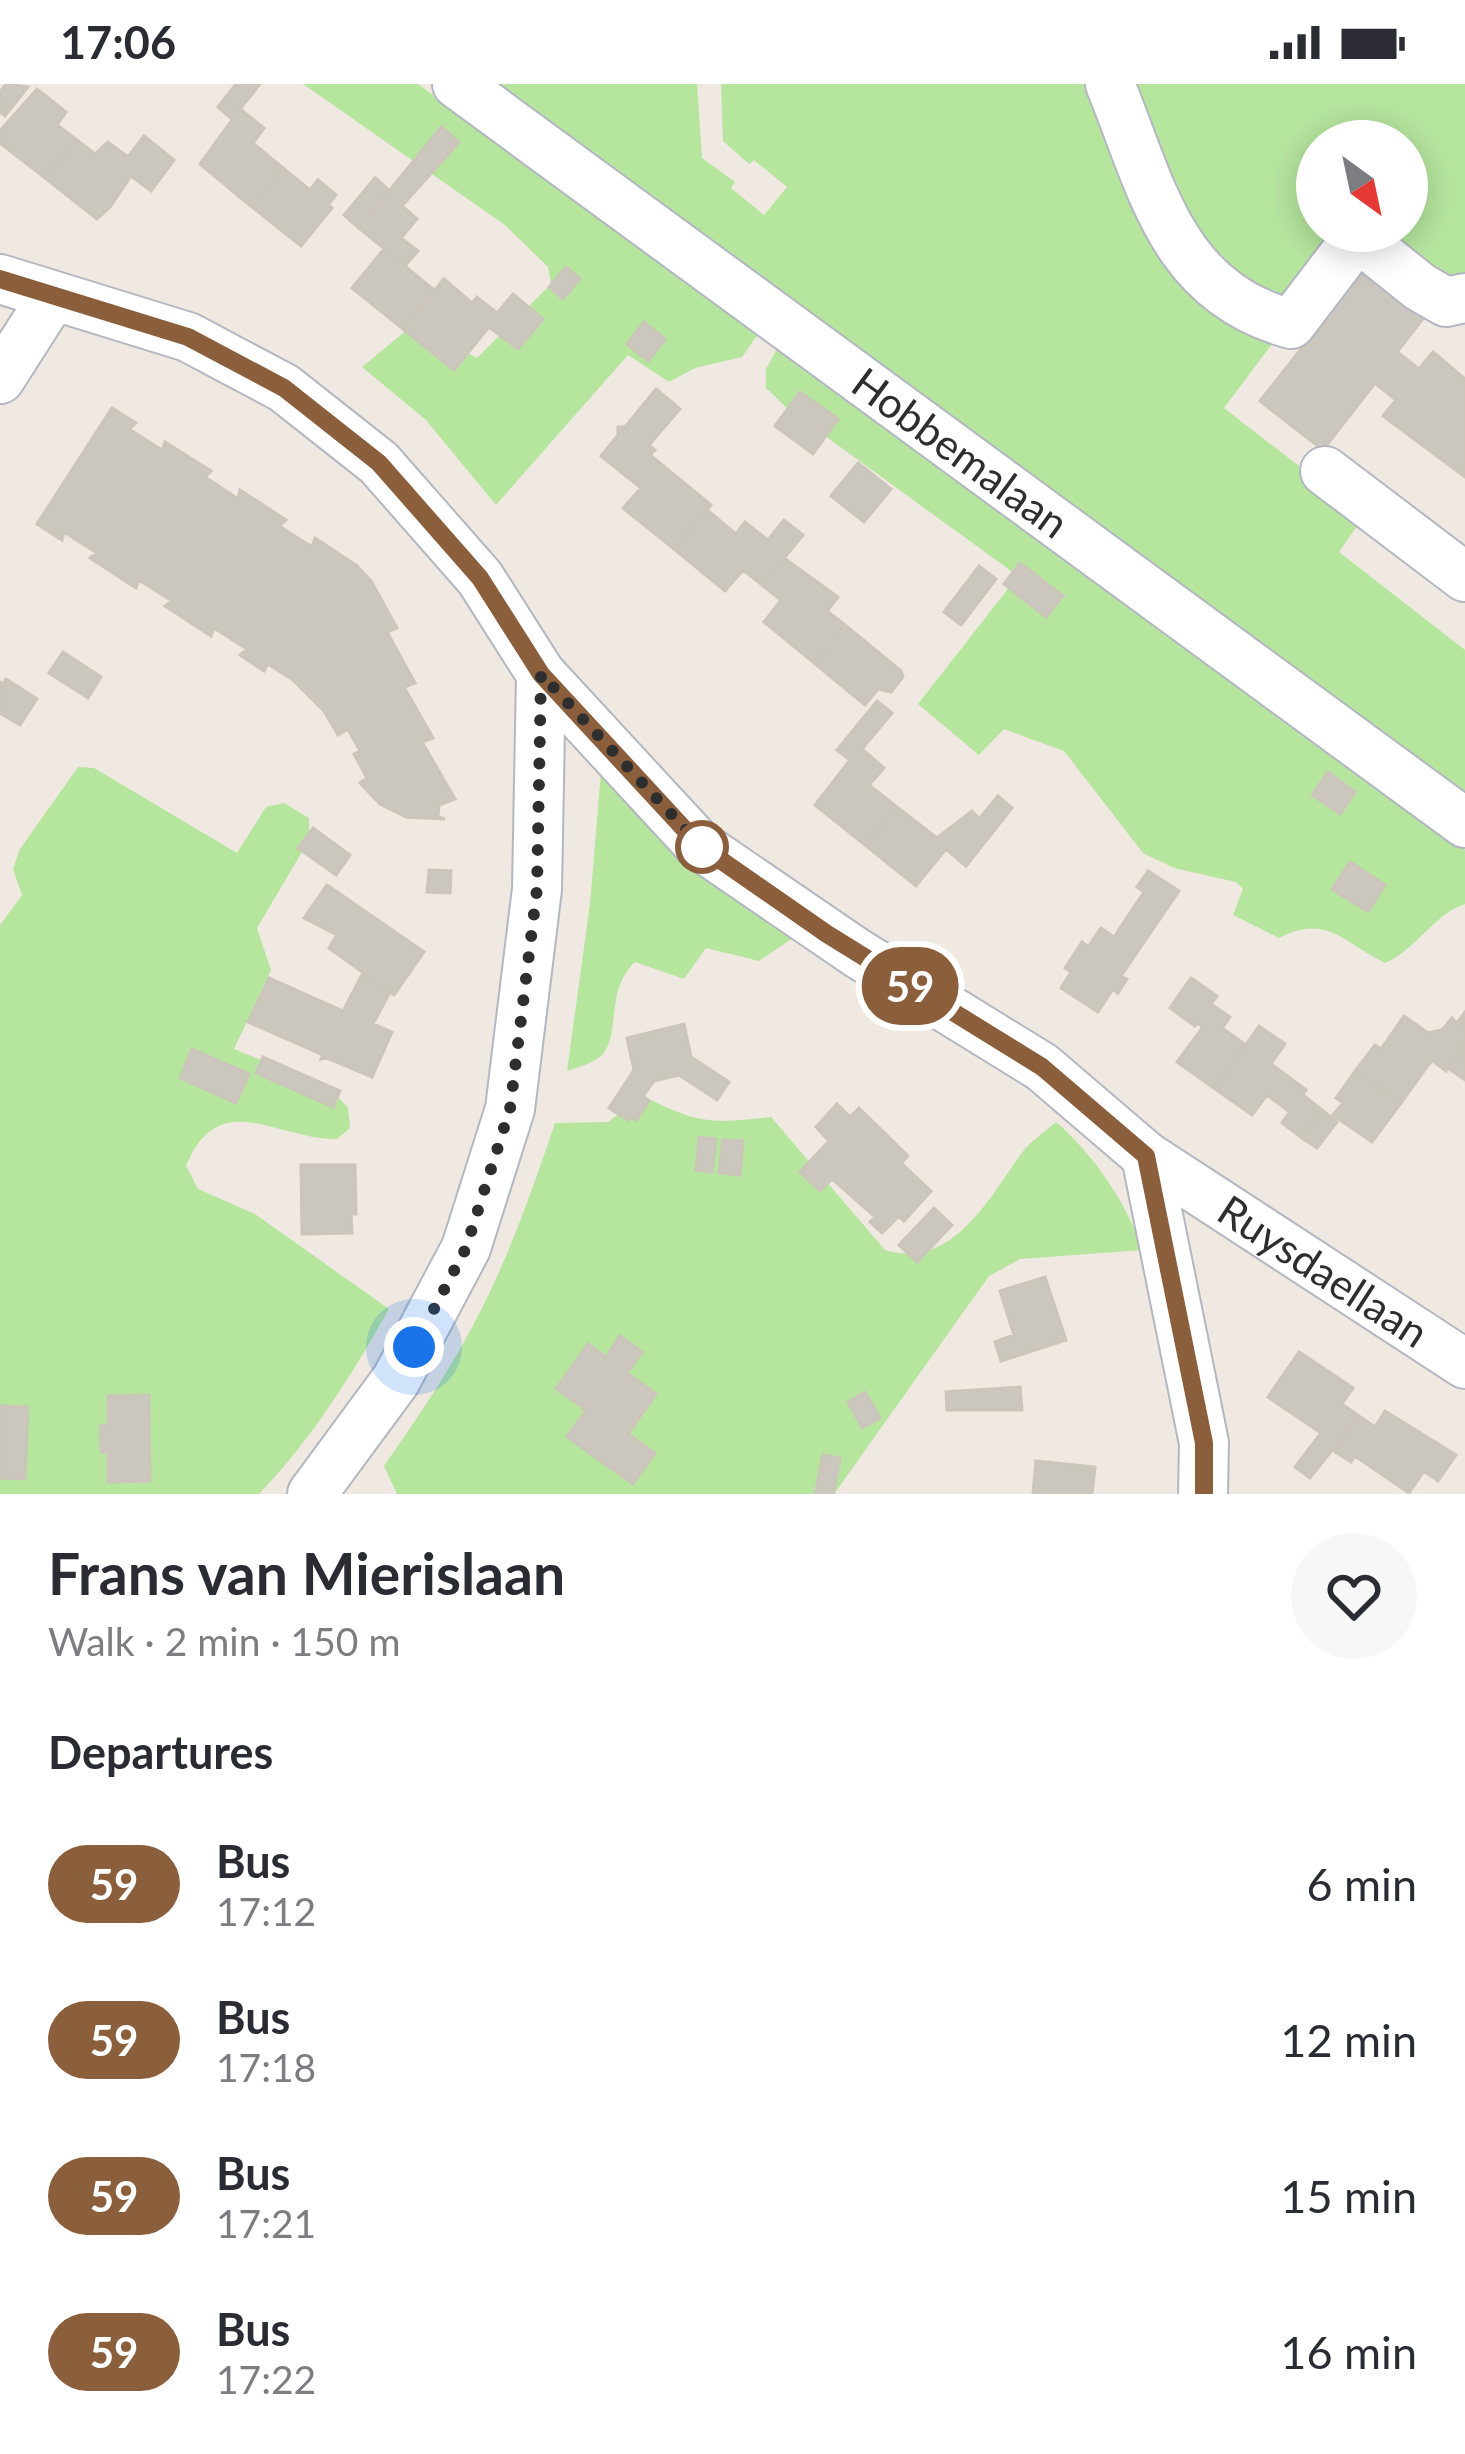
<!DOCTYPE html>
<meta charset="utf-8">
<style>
:root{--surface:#fff;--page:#f7f7f7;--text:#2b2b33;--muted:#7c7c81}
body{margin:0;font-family:Lato,sans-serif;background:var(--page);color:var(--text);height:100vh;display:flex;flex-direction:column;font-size:45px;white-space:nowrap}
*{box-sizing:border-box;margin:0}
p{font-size:39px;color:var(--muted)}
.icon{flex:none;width:66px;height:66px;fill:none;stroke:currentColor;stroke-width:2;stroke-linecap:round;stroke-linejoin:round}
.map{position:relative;height:1410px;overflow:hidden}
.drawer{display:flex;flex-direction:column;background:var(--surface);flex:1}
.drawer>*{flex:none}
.badge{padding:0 24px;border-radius:39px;font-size:42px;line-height:78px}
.needle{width:78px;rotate:147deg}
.buttons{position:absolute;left:1296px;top:36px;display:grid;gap:24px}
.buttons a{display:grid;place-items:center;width:132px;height:132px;border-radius:50%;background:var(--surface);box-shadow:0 6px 30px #0003;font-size:60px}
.you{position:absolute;width:60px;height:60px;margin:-30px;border:9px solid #fff;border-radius:50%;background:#1a73e8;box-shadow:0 0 0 18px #1a73e833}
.map>.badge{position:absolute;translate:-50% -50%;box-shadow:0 0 0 6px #fff}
h2{padding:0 48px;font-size:45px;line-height:108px}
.round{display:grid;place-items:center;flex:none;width:126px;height:126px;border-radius:63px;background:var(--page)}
.head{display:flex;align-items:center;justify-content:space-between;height:204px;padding:0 48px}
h1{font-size:57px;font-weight:700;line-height:90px}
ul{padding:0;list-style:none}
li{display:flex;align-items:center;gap:36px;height:156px;padding:0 48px}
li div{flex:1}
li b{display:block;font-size:45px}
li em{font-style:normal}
li .badge{min-width:132px;font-weight:700;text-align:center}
.status{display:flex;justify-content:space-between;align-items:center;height:84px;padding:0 60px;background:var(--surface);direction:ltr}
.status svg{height:33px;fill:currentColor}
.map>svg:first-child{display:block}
.green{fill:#b6e59e}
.building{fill:#cbc7bf;stroke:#cbc5ba;stroke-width:3}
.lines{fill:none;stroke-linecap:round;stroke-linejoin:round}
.minor-casing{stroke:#b4b7c1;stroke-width:52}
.minor{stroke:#fff;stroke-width:48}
.line-casing{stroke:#fff;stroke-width:27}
.line{stroke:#8b5e3c;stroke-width:18}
.walk{stroke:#2e2e2e;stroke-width:12;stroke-dasharray:0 21.6}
.stop-dot{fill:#fff;stroke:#8b5e3c;stroke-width:6}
.labels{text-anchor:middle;stroke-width:9;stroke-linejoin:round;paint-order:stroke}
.street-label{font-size:42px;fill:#2e2e2e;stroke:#fff}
</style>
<div class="status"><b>17:06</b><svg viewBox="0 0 49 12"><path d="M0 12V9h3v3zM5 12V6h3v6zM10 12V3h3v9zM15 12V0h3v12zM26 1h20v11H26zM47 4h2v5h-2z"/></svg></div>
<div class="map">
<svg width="1465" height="1410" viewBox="0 0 1465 1410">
<rect width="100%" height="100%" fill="#efe9e1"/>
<!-- green -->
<path class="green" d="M 303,0 L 418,0 L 759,249 L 742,273 L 695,284 L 669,298 L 628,271 L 496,421 L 426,336 L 362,283 L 413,241 L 477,274 L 551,200 L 548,183 L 505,141 Z
M 480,0 L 697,0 L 702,74 L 735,98 L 731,104 L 764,131 L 787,103 L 754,76 L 749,80 L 723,57 L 721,0 L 1095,0 L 1272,260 L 1224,324 L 1308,389 L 1360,438 L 1339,468 L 1465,566 L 1465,729 Z
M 1120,0 L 1465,0 L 1465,194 L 1436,188 L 1381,147 L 1407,147 L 1407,57 L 1317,57 L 1317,147 L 1344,147 L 1282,223 L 1214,185 Z
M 778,263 L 1465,766 L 1465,820 C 1434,830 1416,866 1385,879 C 1341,857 1327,830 1279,854 L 1233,831 L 1243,805 L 1236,798 L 1174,784 L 1143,769 L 1064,667 L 1004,645 L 979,671 L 918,620 L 1018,492 L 788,325 L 766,304 L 766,285 Z
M 603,663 L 799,850 L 759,877 L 706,864 L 684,895 L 635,878 C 605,907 621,947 603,970 C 595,979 578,983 567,987 L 590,820 Z
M 78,683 L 94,684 L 237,769 L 266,723 L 284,719 L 309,734 L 309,756 L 257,844 L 271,886 L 234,965 L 331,1005 L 348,1024 L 350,1044 L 337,1055 C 277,1056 219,1001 186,1082 L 198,1105 L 255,1130 L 389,1225 C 352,1291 311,1356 259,1410 L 0,1410 L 0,841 L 22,811 L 13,785 L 20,765 Z
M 643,1012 C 698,1040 711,1040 771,1033 L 885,1166 C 952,1186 988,1116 1021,1070 C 1030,1058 1044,1048 1056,1038 C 1094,1071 1126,1118 1143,1166 L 1020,1175 L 989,1192 L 834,1410 L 397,1410 L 384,1382 C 420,1330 455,1279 483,1222 C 512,1164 534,1101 555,1039 L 608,1038 Z"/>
<!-- building -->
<path class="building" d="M 6,0 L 28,3 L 5,32 L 0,28 L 0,8 Z
M 236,0 L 260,0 L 232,35 L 218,23 Z
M 37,5 L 66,28 L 57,41 L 77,56 L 45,94 L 0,59 L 0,47 Z
M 240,25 L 264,44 L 253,59 L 283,84 L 252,123 L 200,80 Z
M 441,43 L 459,58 L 402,122 L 417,135 L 401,154 L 418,167 L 405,182 L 359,144 Z
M 144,52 L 174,76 L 151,107 L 131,92 L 110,123 L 97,135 L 45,94 L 77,56 L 95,70 L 108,58 L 128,73 Z
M 283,84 L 310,106 L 318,96 L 336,111 L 328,121 L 332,124 L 301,162 L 252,123 Z
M 375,94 L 389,106 L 359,144 L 344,131 Z
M 384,165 L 434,206 L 403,245 L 352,204 Z
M 566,183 L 580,195 L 563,215 L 549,203 Z
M 1364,185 L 1425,232 L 1397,268 L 1419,285 L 1433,268 L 1465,295 L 1465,393 L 1383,332 L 1396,316 L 1375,299 L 1323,366 L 1260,317 Z
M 444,195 L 472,219 L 477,213 L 497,229 L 513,210 L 543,235 L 518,265 L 489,243 L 454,286 L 403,245 Z
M 644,238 L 665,255 L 648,277 L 627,260 Z
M 656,305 L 680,325 L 649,361 L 655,366 L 650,371 L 711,421 L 674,465 L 623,424 L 641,404 L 601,372 L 618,351 L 618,343 L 625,343 Z
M 800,308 L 838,335 L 813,370 L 775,342 Z
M 112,324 L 136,339 L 129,345 L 162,366 L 165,358 L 211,387 L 205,393 L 238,415 L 240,406 L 286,436 L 279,442 L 312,463 L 315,454 L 357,482 L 371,497 L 397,544 L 387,548 L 415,599 L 404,603 L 433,654 L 422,658 L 455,715 L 439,721 L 438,733 L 445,735 L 406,733 L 380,720 L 360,699 L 367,694 L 354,670 L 360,667 L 348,645 L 338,651 L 324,627 L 293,596 L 268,580 L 264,587 L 240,571 L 247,565 L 214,544 L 211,552 L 165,522 L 172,517 L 139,496 L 136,504 L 90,474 L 97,469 L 64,448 L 62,456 L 37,440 Z
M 858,379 L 891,405 L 864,438 L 831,412 Z
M 707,426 L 736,450 L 745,438 L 768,456 L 784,436 L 803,451 L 762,501 L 743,486 L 725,507 L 674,465 Z
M 784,474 L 838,513 L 827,527 L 845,541 L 814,579 L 764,538 L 781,516 L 762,501 Z
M 1020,479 L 1063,512 L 1046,533 L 1004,500 Z
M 979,482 L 996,495 L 961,541 L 944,528 Z
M 845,541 L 901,587 L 903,593 L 891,608 L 878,605 L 865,621 L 814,579 Z
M 63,568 L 101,593 L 88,614 L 49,589 Z
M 6,595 L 37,615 L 20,641 L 0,629 L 0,598 L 3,600 Z
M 877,617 L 892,629 L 862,665 L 884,684 L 869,701 L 897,723 L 865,761 L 815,721 L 850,676 L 837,666 Z
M 1328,688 L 1355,708 L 1340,730 L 1312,711 Z
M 998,712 L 1012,724 L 966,782 L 946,765 L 916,802 L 865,761 L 897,723 L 937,754 L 972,727 L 979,735 Z
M 313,744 L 350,771 L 336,791 L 298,764 Z
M 1350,778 L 1385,801 L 1368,828 L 1332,805 Z
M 429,786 L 451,787 L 450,809 L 427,808 Z
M 1148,787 L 1179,807 L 1121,892 L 1127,895 L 1118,909 L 1113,905 L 1098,928 L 1061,904 L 1071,888 L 1065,884 L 1082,858 L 1088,863 L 1101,844 L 1114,853 L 1144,808 L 1137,803 Z
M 327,801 L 424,868 L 394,911 L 329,864 L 337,851 L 304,834 Z
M 363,889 L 390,908 L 373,940 L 392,948 L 372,993 L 327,974 L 321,975 L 323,971 L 248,938 L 269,894 L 343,927 Z
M 1191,894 L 1217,912 L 1211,920 L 1230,933 L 1222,944 L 1246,961 L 1215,1005 L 1177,978 L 1203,943 L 1197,939 L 1195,942 L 1170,924 Z
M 1465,928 L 1465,959 L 1446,987 L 1432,976 L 1401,1019 L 1356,986 L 1375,961 L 1381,965 L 1404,932 L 1428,949 L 1442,946 L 1452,934 L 1457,939 Z
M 684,940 L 691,973 L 729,998 L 717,1016 L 679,991 L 654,997 L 643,1012 L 649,1017 L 636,1036 L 630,1033 L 628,1036 L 609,1024 L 634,986 L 627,954 Z
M 1259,942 L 1285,960 L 1271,980 L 1306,1006 L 1303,1011 L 1322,1026 L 1302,1054 L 1282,1039 L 1290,1028 L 1267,1011 L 1252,1031 L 1215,1005 Z
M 1465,959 L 1465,996 L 1448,984 Z
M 192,965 L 249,990 L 236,1019 L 180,994 Z
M 263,973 L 340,1007 L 333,1023 L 256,989 Z
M 1356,986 L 1401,1019 L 1372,1058 L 1333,1031 L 1343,1019 L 1336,1014 Z
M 837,1020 L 850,1033 L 859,1024 L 908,1072 L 901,1079 L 931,1107 L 904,1137 L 899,1132 L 882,1149 L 870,1138 L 875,1133 L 832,1095 L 820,1107 L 800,1088 L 829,1057 L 816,1043 Z
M 1322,1026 L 1337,1038 L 1317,1064 L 1302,1054 Z
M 699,1053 L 716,1055 L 712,1088 L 696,1086 Z
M 723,1056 L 743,1057 L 740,1091 L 719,1089 Z
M 301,1081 L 355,1081 L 356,1130 L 351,1130 L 352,1149 L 302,1150 Z
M 934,1124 L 952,1141 L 917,1178 L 899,1161 Z
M 1045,1193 L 1066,1256 L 1001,1277 L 995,1258 L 1014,1251 L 1000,1207 Z
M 620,1252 L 642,1268 L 627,1289 L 656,1310 L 628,1350 L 655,1369 L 633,1400 L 567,1353 L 586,1326 L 556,1305 L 588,1260 L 606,1273 Z
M 1299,1268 L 1353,1304 L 1342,1320 L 1359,1332 L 1310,1394 L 1295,1383 L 1321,1349 L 1268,1313 Z
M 1020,1303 L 1022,1326 L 947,1326 L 946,1308 Z
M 865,1308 L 880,1334 L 862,1344 L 848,1318 Z
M 149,1311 L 150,1397 L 108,1398 L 108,1368 L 101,1368 L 100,1342 L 108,1341 L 108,1312 Z
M 0,1322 L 28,1323 L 25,1395 L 0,1394 Z
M 1385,1327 L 1456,1371 L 1438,1397 L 1424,1387 L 1409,1409 L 1355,1372 L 1351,1378 L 1334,1367 L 1359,1332 L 1375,1343 Z
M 823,1371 L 840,1374 L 833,1410 L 815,1410 Z
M 1036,1377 L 1095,1383 L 1092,1410 L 1033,1410 Z"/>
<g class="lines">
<!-- minor casing -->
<g class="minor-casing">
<g id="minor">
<path id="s1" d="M 457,0 L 1465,739"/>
<path d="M 1110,0 C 1152,102 1170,207 1291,240 L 1346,168"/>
<path d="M 1350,147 L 1420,203 L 1446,218 L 1465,214"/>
<path id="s2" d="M 0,195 L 188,253 L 284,304 L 379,379 L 480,494 L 541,590 L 699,761 L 857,869 L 1042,983 L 1146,1072 L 1465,1280"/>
<path d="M 0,295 L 53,212"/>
<path d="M 1325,387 L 1465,493"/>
<path d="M 1146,1072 L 1204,1359 L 1203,1410"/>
<path d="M 312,1410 L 396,1296 L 466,1164 L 510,1025 L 537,805 L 541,590"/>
</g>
</g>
<!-- minor -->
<use href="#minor" class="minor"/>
</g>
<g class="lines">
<!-- line casing -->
<g class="line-casing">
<path id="line" d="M 0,195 L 188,253 L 284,304 L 379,379 L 480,494 L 541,590 L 699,761 L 827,850 L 1042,983 L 1146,1072 L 1204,1359 L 1204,1410"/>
</g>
<!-- line -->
<use href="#line" class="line"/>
<!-- walk -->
<path class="walk" d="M 414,1263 L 466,1164 L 510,1025 L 537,805 L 541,590 L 702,763"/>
</g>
<!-- markers -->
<circle class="stop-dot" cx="702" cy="763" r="24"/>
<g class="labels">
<!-- street labels -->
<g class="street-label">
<text dy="15" stroke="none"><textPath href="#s1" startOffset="624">Hobbemalaan</textPath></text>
<text dy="15" stroke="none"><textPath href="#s2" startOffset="1683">Ruysdaellaan</textPath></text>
</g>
</g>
</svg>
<div class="buttons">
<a><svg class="needle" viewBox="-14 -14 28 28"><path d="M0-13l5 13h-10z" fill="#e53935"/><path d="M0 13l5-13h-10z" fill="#7c7c81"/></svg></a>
</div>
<div class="you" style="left:414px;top:1263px"></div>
<b class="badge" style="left:910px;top:902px;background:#8b5e3c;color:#fff">59</b>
</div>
<section class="drawer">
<div class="head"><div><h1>Frans van Mierislaan</h1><p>Walk · 2 min · 150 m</p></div><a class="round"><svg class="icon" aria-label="heart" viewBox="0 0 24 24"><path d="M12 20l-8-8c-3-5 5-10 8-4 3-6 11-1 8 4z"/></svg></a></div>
<h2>Departures</h2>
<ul>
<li><span class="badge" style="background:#8b5e3c;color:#fff">59</span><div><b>Bus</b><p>17:12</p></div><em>6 min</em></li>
<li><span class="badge" style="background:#8b5e3c;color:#fff">59</span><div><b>Bus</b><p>17:18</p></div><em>12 min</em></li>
<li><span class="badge" style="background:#8b5e3c;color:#fff">59</span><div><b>Bus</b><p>17:21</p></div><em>15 min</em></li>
<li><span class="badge" style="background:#8b5e3c;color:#fff">59</span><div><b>Bus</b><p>17:22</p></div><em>16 min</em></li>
</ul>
</section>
